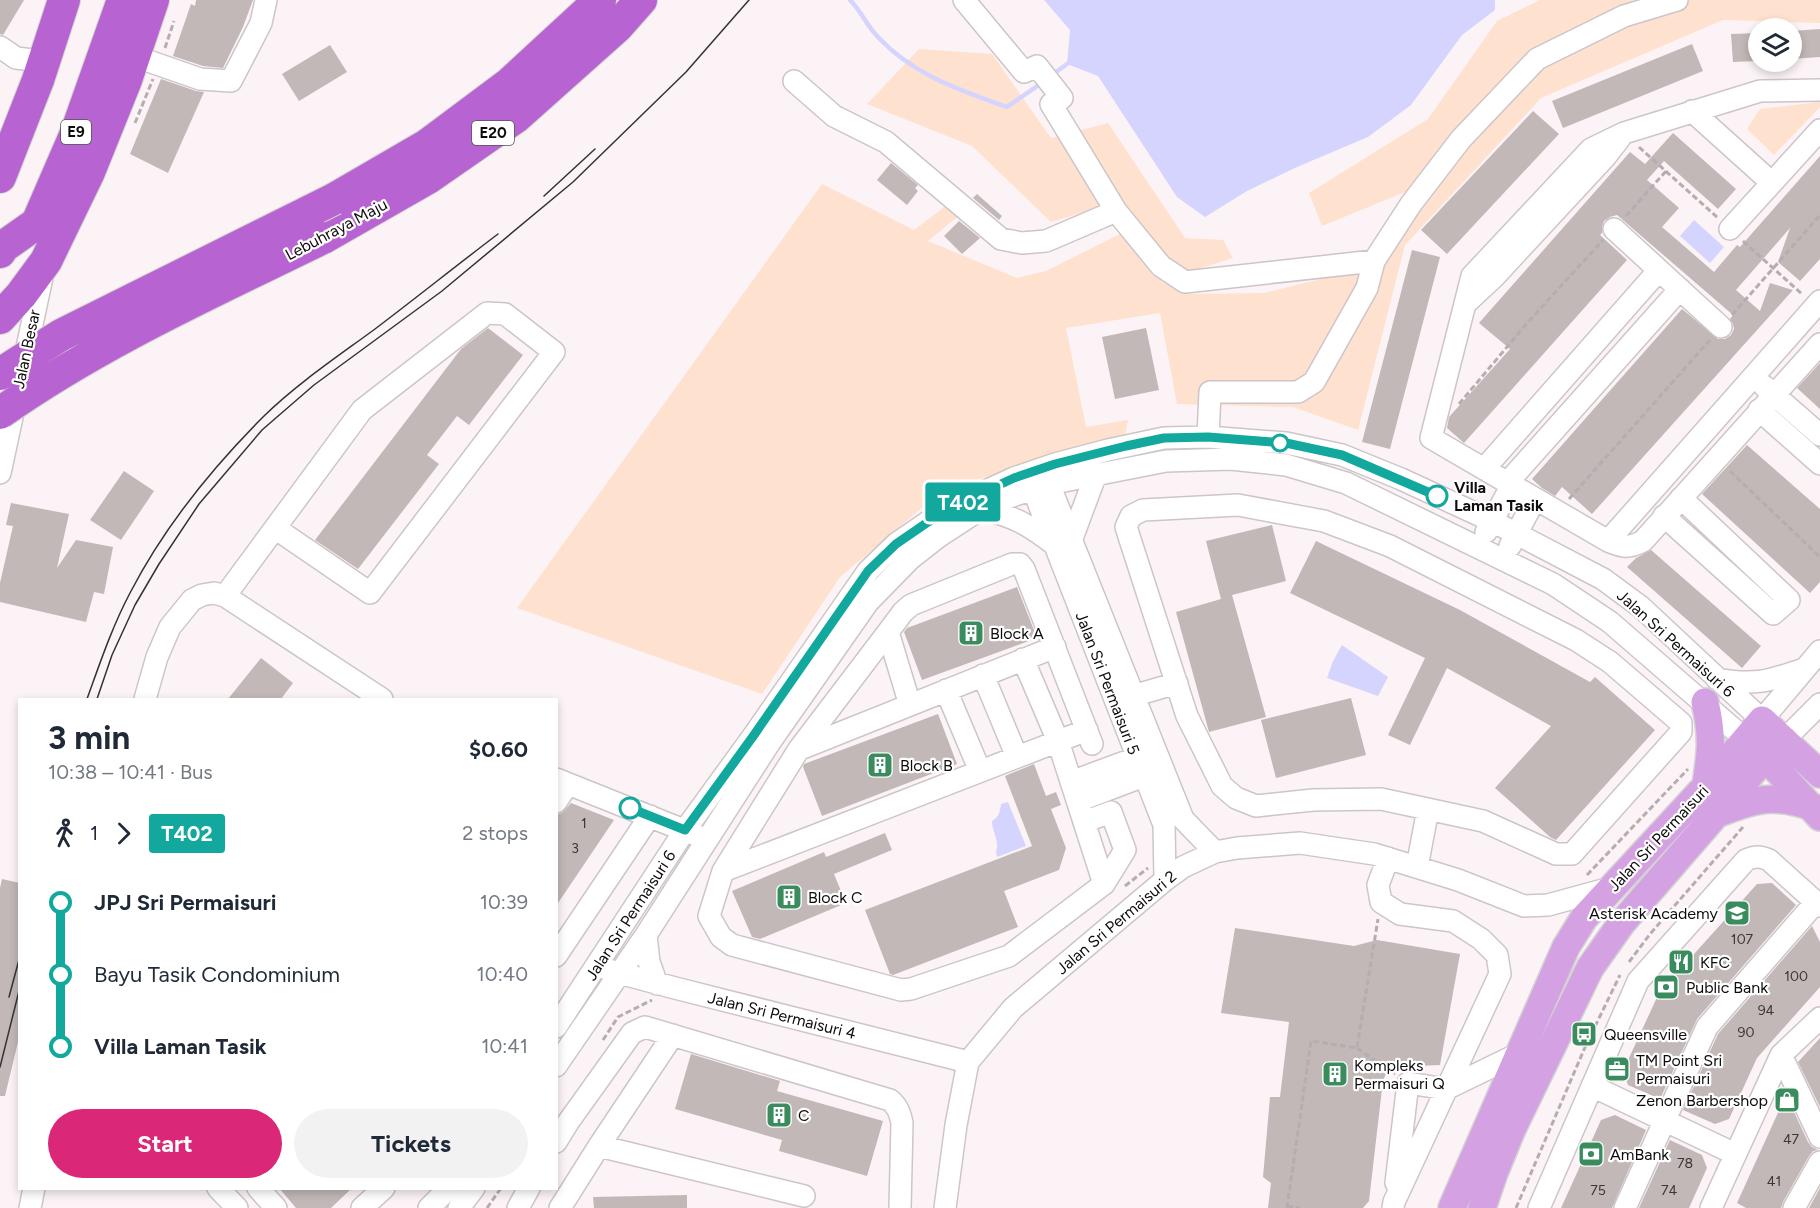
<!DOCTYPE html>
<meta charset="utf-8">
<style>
:root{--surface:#fff;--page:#f2f2f3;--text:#1f2937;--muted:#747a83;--accent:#db2777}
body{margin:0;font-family:Figtree,sans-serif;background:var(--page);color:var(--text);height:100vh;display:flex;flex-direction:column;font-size:22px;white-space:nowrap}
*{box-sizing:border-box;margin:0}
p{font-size:20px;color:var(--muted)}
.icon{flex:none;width:33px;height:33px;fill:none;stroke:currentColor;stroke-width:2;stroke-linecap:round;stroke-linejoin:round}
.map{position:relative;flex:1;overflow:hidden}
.side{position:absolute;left:18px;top:698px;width:540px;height:492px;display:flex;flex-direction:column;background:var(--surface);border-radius:0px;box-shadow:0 3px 9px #0003}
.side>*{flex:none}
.badge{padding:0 12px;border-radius:4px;font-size:21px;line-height:39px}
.tools{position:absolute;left:1748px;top:18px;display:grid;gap:12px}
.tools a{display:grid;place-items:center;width:54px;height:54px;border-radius:50%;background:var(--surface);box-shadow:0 3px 9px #0003;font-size:30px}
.map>.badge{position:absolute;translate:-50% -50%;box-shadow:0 0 0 3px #fff}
.legs{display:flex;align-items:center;gap:9px;height:66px;padding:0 30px;font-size:20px}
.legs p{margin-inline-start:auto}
.summary{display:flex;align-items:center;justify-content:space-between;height:102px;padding:0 30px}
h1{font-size:33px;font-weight:700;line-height:45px}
.action{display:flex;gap:12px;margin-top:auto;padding:12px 30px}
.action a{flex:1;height:69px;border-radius:36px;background:var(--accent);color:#fff;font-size:24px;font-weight:700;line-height:69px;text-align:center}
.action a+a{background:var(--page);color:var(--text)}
ul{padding:0 30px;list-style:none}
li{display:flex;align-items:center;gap:21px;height:72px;font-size:22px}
li i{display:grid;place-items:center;width:9px;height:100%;margin:0 8px;background:currentColor}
li i::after{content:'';width:15px;height:15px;margin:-8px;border:4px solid;border-radius:50%;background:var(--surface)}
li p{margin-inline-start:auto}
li:first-child i{background:linear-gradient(#0000 50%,currentColor 0)}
li:last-child i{background:linear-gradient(currentColor 50%,#0000 0)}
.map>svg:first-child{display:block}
.green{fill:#fee1ce}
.water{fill:#d4d4ff}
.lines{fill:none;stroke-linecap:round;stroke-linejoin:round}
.stream{stroke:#d4d4ff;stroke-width:4.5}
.building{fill:#c1b8b7}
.minor-casing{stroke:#cdc5c8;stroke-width:24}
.major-casing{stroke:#d4d3d3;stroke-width:30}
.highway-casing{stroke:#d4d3d3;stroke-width:34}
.path{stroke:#b5adb0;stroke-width:3;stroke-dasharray:6 3;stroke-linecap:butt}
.minor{stroke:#fff;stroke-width:21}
.major{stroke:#d4a1e3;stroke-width:27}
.highway{stroke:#b763d1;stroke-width:32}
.tram{stroke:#363233;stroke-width:1.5}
.highway-bridge-casing{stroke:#d4d3d3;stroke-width:34;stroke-linecap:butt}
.highway-bridge{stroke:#b763d1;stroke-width:32}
.line-1-casing{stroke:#fff;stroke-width:14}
.line-1{stroke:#12a89d;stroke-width:9}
.stop-1-dot{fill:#fff;stroke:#12a89d;stroke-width:3}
.labels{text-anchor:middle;stroke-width:4.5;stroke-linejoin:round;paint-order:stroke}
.number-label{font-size:14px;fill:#3b3637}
.shield{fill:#fff;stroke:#565455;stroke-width:1.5}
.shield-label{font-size:15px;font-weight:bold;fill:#0e0b0c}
.street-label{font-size:16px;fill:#0e0b0c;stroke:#fff}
.stop-label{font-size:16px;font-weight:bold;fill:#0e0b0c;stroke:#fff;text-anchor:start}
.poi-label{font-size:16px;fill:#0e0b0c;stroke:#fff;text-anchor:start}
</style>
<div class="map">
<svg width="1820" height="1208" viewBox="0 0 1820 1208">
<rect width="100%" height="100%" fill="#fcf3f7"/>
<!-- green -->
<path class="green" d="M 1540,0 L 1820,0 L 1820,23 L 1723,20 L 1541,98 L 1405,245 L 1358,430 L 1293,407 L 1177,404 L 1160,313 L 1066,328 L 1086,427 L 1128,420 L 1125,436 L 943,490 L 840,577 L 762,694 L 517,608 L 822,184 L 914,230 L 947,205 L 961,214 L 928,241 L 1017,278 L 1046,271 L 1134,227 L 1118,202 L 1051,222 L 972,146 L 867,104 L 919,49 L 992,54 L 1051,138 L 1108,123 L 1185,238 L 1223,240 L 1233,258 L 1160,281 L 1190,294 L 1264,293 L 1358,270 L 1405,192 L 1322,226 L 1309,193 L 1428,119 L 1497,21 Z
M 1820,102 L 1820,107 L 1774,155 L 1747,129 L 1760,109 Z"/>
<!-- water -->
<path class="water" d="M 1044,0 L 1495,0 L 1495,10 L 1462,35 L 1411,105 L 1368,137 L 1297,167 L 1247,191 L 1205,217 L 1177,197 L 1098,76 L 1067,64 L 1070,30 Z
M 1694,220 L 1724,247 L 1710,263 L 1680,236 Z
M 1342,645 L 1388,677 L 1378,696 L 1327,678 L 1333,661 Z
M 1008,802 L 1026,846 L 997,857 L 996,852 C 1000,841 992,832 992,821 C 999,817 1000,812 1001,804 Z"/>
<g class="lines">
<!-- stream -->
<path class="stream" d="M 850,0 C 861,11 867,26 878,37 C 913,75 960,90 1007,107 L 1043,82
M 1052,75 L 1067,64"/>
</g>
<!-- building -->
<path class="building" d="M 0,0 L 24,0 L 3,35 L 0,34 Z
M 196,0 L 253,0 L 243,27 L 223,68 L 203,66 L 173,56 L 191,4 L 195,6 Z
M 1820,29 L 1820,57 L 1791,59 L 1791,31 Z
M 1758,33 L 1758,61 L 1733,62 L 1731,34 Z
M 1692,44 L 1703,71 L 1563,128 L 1552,101 Z
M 330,45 L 347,72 L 299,101 L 282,74 Z
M 161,79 L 196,91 L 204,92 L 168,173 L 130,154 Z
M 1533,111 L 1559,134 L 1447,254 L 1421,230 Z
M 1673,133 L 1736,189 L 1718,209 L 1664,161 L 1647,180 L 1679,208 L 1662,227 L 1714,272 L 1737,245 L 1740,247 L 1820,156 L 1820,259 L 1800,281 L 1778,262 L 1790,228 L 1736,290 L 1760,311 L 1770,283 L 1793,290 L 1592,514 L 1562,487 L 1555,496 L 1542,488 L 1532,479 L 1682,309 L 1718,339 L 1725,339 L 1731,335 L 1734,329 L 1733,324 L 1730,319 L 1733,315 L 1617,215 L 1610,217 L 1604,221 L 1602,227 L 1602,233 L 1600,235 L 1627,260 L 1464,443 L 1447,428 L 1449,417 L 1510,349 L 1479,323 L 1630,152 L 1645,164 Z
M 891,163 L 918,185 L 915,188 L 918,191 L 907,205 L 877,180 Z
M 977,194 L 1002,216 L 999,220 L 973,198 Z
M 959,221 L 980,238 L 962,254 L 944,236 Z
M 1412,250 L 1440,257 L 1390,449 L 1362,442 Z
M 488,328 L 523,355 L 469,425 L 457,416 L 427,455 L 439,464 L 358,569 L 315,540 L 461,349 Z
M 1146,328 L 1159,390 L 1115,399 L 1102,337 Z
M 1820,363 L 1820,409 L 1797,388 Z
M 1747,445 L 1820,509 L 1820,582 L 1810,593 L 1702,494 Z
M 124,471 L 154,491 L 121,540 L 90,520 Z
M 11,503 L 69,514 L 57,568 L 76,540 L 113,547 L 104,594 L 94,592 L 86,622 L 0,602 L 0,583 L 13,526 L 6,525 Z
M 1272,525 L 1286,581 L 1232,595 L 1266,717 L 1209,732 L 1176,612 L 1221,599 L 1206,541 Z
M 1316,541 L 1460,610 L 1590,682 L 1595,677 L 1655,730 L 1556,840 L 1550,837 L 1495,788 L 1551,726 L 1447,668 L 1410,745 L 1388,735 L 1425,658 L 1290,593 Z
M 1651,550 L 1761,646 L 1742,668 L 1627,567 L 1636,558 Z
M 1017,587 L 1037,638 L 922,680 L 904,632 L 907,628 Z
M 261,658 L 293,683 L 281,699 L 228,699 Z
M 1351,698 L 1366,755 L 1276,778 L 1261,720 Z
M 938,714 L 957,764 L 822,816 L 803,767 L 804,764 Z
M 1034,764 L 1046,796 L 1056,792 L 1061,805 L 1051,809 L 1066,848 L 1059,870 L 1004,891 L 1018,927 L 893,975 L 890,974 L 865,910 L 1032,846 L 1005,776 Z
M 571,803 L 614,820 L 556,906 L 556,815 L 562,813 Z
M 885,833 L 892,850 L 834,874 L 846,903 L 760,939 L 752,937 L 732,891 L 824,852 L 826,857 Z
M 2,879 L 20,883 L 20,1043 L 18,1042 L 5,1096 L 0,1096 L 0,888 Z
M 1772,883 L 1796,905 L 1697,1019 L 1660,1099 L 1628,1085 L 1623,1071 L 1659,993 L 1757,884 Z
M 1812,926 L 1820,942 L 1820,987 L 1757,1058 L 1729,1119 L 1715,1124 L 1683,1110 L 1718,1034 Z
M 1235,928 L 1354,946 L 1377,940 L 1460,954 L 1440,1065 L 1390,1067 L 1383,1080 L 1369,1201 L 1363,1208 L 1268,1208 L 1271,1183 L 1263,1177 L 1270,1097 L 1280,1097 L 1289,1022 L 1221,1013 Z
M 1820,1038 L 1820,1107 L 1798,1062 Z
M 691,1054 L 780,1081 L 777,1091 L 883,1121 L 867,1176 L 779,1151 L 782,1140 L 675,1109 Z
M 1786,1095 L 1808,1142 L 1812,1147 L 1818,1150 L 1813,1151 L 1809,1156 L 1783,1202 L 1781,1208 L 1746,1208 L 1737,1203 Z
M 1615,1115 L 1646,1130 L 1612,1208 L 1561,1208 L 1601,1120 Z
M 1670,1140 L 1702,1155 L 1707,1168 L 1689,1208 L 1639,1208 Z
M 279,1188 L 352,1188 L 331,1208 L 296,1208 Z
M 1820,1188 L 1820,1208 L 1809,1208 Z
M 687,1195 L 687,1208 L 594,1208 L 593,1197 Z"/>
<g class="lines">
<!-- minor casing -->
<g class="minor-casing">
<path id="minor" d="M 964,0 L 1024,72 L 1037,66 L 1062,98 L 1051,104 L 1116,211 L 1161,266 L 1185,282 L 1374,261 L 1411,204 L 1461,139 L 1537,59 L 1624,16 L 1677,0
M 0,47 L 16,58 L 33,60
M 134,56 L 200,79 L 231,81 L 261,23 L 266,0
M 794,81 L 834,116 L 886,142 L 1001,239 L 1022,243 L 1046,241 L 1116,211
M 1820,90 L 1760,91 L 1624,133 L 1591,149 L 1472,276 L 1431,438 L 1608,541 C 1623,547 1628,549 1643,541 L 1820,344
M 1692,111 L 1772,183
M 1614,229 L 1721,327
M 1730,229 L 1820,130
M 1465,304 L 1494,277 L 1606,156 L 1620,138
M 1764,386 L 1820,435
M 1759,410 L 1820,464
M 1208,437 L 1210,392 L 1298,392 L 1314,382 L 1367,288 L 1374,261
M 1484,469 L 1659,270
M 0,473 L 43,273
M 1508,482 L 1680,289
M 1049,484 L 1183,819 L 1215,852
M 1033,489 L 1164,825 L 1165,880
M 1238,505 L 1324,521 L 1390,546 L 1576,640 L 1610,662 L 1681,723 L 1681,732 L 1572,854 L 1556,854 L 1483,821 L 1381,799 L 1313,800 L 1256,806 L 1236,798 L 1222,786 L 1187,716 L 1126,527 L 1131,516 L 1143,510 Z
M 981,509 C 1014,516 1029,525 1055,545
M 1664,516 L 1773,614 L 1789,600 L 1681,498
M 1486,532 L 1512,485
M 1071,541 L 1096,474
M 1608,541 L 1820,301
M 1510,546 L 1535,499
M 225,596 L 236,581 L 362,410 L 487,313 L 505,314 L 554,352 L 370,593 L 275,528
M 888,632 L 910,705
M 1023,659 L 1058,741 L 1104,884
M 983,675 L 1017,757
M 1717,679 C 1755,686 1769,681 1804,669
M 946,690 L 980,771
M 145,699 L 157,657 L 170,627 L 192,600 L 202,595 L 214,593 L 225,596 L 382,699
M 1119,700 L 1177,683
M 1784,740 L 1820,704
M 800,749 L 1055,647
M 556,779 L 696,835
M 1071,782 L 1149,753
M 1078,801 L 1157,771
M 556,802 L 568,784
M 1084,822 L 1111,812 L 1125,850 L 1104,884 L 1009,956 L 911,989 L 901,990 L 732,945 L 721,937 L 709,916 L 723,871 L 799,749 L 888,632 L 903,612 L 911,605 L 1012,564 L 1020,564 L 1024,569 L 1092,744
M 1388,858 L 1378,885 L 1381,902 L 1400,914 L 1453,921 L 1481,939 L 1497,955 L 1500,974 L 1394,1202 L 1393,1208
M 1417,867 L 1428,809
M 723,871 L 1087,730
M 646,935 L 649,962 L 657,984
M 556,956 L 650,816
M 608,970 L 675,988 L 968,1062
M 556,1027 L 685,830 L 754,735 L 868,571 L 896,544 L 928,522 L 973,497 L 1014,478 L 1055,464 L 1108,450 L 1164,438 L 1208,437 L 1286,443 L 1342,455 L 1401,479 L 1492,521 L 1603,579 L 1641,607 L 1762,720 L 1820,651
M 1781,1055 L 1820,1137
M 556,1066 L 646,935 L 770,742 L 868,602 L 910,559 L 938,537 L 981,509 L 1015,495 L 1049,484 L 1166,461 L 1231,459 L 1286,465 L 1346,483 L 1553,584 L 1610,622 L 1745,739
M 1592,1086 L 1735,1154
M 556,1142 L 569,1121 L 632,1033 L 645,1027 L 890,1100 C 898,1107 900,1113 902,1123 L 900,1208
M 599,1146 L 804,1196
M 1396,1183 L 1408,1083 L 1446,1089 L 1518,1054
M 218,1188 L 237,1208
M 258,1188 L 276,1208
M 30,1208 L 34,1188
M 362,1208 L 384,1188
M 429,1208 L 449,1188
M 459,1208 L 474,1188
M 518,1208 L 529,1188
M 560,1208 L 599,1146 L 673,1035
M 945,1208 L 956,1125 L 968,1062 L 1013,1008 L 1165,880 L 1183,867 L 1215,852 L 1237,848 L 1300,843 L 1374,854 L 1458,880 L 1524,906 L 1548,905 L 1614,887
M 1539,1208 L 1638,981 L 1746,860 C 1755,856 1760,856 1769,860 L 1820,906
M 1625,1208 L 1707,1027 L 1816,902
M 1711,1208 L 1781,1055 L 1820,1018
M 1794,1208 L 1820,1162"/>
</g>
<!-- major casing -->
<g class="major-casing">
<path id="major" d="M 1705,702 C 1713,736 1711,752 1706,785
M 1752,745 L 1766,758 L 1820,817
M 1719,813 C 1757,798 1774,794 1813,807
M 1452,1208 L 1566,947 L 1584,918 L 1706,786 L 1762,720 L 1820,774
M 1482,1208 L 1494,1173 L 1512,1129 L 1590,968 L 1621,924 L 1758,766 L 1784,740"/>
</g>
<!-- highway casing -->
<g class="highway-casing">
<path id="highway" d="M 0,177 L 38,80 L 64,0
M 334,199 L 427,145 L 510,83 L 600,0
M 323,238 L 428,178 L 516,117 L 618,26 L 641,0
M 0,252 L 3,247 L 37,223 L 76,133 L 123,0
M 0,318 L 21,295 L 46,261 L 89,172 L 126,80 L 153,0"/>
</g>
<!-- path -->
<path class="path" d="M 165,48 L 174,21
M 135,123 L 153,79
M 1639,147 L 1718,218
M 1626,216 L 1666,171
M 1743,241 L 1803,295
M 1732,315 L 1820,215
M 1459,404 L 1528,322 L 1603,240
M 1730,471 L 1820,557
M 1569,499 L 1710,340
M 1587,875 L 1688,769
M 1125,886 L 1148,868
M 1629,962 L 1650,934 L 1743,827
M 603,1040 L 618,1017 L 652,1000
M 1357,1048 L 1395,1074
M 1287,1206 L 1300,1208
M 487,1208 L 501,1188
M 1287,1208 L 1311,1041 L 1357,1048 L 1378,919
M 1516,1208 L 1586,1045 L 1620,975"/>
<!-- minor -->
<use href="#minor" class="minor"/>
<!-- major -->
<use href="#major" class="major"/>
<!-- highway -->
<use href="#highway" class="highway"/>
<!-- tram -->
<path class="tram" d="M 544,196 L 595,149
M 87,699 C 100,663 112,627 130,593 C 163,529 213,467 264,416 C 298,383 337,357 375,329 C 416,298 457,265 498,234
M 97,699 L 112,655 L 135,605 L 159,564 L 199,504 L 262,430 L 314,385 L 442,291 L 573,182 L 686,72 L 749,0
M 9,997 L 20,956
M 0,1067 L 20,987"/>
<!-- highway-bridge casing -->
<g class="highway-bridge-casing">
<path id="highway-bridge" d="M 0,374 L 61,335 L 334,199
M 0,413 C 101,342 213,292 323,238"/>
</g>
<!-- highway-bridge -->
<use href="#highway-bridge" class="highway-bridge"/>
</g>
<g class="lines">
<!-- line-1 casing -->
<g class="line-1-casing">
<path id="line-1" d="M 630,808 L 685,830 L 754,735 L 868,571 L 896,544 L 928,522 L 973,497 L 1014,478 L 1055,464 L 1126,446 L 1164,438 L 1208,437 L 1286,443 L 1342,455 L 1437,496"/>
</g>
<!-- line-1 -->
<use href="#line-1" class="line-1"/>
</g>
<!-- icons -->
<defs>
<g id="building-square" transform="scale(1.35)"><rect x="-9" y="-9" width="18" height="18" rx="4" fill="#3a8c5e" stroke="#fff"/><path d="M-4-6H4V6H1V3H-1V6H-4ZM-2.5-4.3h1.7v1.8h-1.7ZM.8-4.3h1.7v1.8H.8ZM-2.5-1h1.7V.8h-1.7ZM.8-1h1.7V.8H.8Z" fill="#fff"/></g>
<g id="university-square" transform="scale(1.35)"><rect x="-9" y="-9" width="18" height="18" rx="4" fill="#3a8c5e" stroke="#fff"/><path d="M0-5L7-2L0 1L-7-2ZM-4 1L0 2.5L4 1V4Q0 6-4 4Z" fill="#fff"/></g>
<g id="restaurant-square" transform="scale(1.35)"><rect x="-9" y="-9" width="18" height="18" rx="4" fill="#3a8c5e" stroke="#fff"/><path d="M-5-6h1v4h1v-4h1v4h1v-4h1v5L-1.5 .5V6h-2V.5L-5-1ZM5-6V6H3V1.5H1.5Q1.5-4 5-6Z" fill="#fff"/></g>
<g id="bank-square" transform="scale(1.35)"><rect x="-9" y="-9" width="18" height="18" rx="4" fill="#3a8c5e" stroke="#fff"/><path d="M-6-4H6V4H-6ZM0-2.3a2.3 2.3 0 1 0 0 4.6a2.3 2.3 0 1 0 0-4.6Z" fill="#fff"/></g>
<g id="bus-square" transform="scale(1.35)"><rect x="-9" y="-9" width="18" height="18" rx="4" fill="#3a8c5e" stroke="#fff"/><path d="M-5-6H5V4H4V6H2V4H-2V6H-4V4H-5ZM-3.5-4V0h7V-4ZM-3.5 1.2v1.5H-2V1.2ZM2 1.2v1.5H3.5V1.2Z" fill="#fff"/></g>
<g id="office-square" transform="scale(1.35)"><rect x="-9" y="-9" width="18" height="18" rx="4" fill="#3a8c5e" stroke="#fff"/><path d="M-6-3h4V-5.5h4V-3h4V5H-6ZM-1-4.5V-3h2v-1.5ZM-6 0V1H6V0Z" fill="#fff"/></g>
<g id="shop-square" transform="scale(1.35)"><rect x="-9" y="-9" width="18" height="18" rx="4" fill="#3a8c5e" stroke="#fff"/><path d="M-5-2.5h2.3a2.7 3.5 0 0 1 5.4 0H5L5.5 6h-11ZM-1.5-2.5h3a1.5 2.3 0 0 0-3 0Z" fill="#fff"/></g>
</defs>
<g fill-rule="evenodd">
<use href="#building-square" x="971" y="633"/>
<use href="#building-square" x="880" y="765"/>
<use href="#building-square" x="789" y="897"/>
<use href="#university-square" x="1737" y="913"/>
<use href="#restaurant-square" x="1681" y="962"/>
<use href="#bank-square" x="1666" y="987"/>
<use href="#bus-square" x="1584" y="1034"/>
<use href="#office-square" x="1617" y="1069"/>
<use href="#building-square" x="1335" y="1074"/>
<use href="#shop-square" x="1787" y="1100"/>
<use href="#building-square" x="779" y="1115"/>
<use href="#bank-square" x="1591" y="1154"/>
</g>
<!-- markers -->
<g class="stop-1-dot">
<circle cx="1280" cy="443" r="8"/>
<circle cx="1437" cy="496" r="10"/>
<circle cx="630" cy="808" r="10"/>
</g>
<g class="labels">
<!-- number labels -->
<g class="number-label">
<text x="584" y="828">1</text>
<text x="575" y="853">3</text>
<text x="1742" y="944">107</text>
<text x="1796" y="981">100</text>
<text x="1766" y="1015">94</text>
<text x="1746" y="1037">90</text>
<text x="1791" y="1144">47</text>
<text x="1685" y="1168">78</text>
<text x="1774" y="1186">41</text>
<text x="1598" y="1195">75</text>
<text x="1669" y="1195">74</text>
</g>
<!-- shield labels -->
<g class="shield">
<rect x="61" y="120" width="30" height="24" rx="4.5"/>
<rect x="472" y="121" width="42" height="24" rx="4.5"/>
</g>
<g class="shield-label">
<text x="76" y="137">E9</text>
<text x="493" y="138">E20</text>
</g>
<!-- street labels -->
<g class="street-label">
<text transform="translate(336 229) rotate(-28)" y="6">Lebuhraya Maju</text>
<text transform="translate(26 349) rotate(-78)" y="6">Jalan Besar</text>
<text transform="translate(1676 643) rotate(42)" y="6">Jalan Sri Permaisuri 6</text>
<text transform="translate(1108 683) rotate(69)" y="6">Jalan Sri Permaisuri 5</text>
<text transform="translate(1658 838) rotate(-47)" y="6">Jalan Sri Permaisuri</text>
<text transform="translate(630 915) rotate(-57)" y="6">Jalan Sri Permaisuri 6</text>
<text transform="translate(1116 922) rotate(-40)" y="6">Jalan Sri Permaisuri 2</text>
<text transform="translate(782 1015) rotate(14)" y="6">Jalan Sri Permaisuri 4</text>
</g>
<!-- stop labels -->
<g class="stop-label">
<text x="1454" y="493">Villa<tspan x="1454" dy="18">Laman Tasik</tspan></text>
</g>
<!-- poi labels -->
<g class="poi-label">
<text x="990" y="639">Block A</text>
<text x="900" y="771">Block B</text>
<text x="808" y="903">Block C</text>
<text x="1718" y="919" text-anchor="end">Asterisk Academy</text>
<text x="1700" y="968">KFC</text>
<text x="1686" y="993">Public Bank</text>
<text x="1604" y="1040">Queensville</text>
<text x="1636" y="1066">TM Point Sri<tspan x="1636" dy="18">Permaisuri</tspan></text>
<text x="1354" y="1071">Kompleks<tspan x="1354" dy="18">Permaisuri Q</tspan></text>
<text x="1768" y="1106" text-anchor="end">Zenon Barbershop</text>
<text x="798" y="1121">C</text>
<text x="1610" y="1160">AmBank</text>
</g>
</g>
</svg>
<div class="tools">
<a><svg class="icon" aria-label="layers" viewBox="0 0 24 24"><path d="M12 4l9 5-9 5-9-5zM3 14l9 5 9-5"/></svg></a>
</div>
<b class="badge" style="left:963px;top:502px;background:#12a89d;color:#fff">T402</b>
<section class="side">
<div class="summary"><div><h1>3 min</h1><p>10:38 – 10:41 · Bus</p></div><b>$0.60</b></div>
<div class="legs"><svg class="icon" aria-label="walk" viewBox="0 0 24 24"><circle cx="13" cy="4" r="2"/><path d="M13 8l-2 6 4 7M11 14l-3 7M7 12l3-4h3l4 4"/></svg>1<svg class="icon" aria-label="forward" viewBox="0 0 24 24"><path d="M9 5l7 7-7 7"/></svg><b class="badge" style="background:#12a89d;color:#fff">T402</b><p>2 stops</p></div>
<ul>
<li><i style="color:#12a89d"></i><b>JPJ Sri Permaisuri</b><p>10:39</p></li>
<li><i style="color:#12a89d"></i><span>Bayu Tasik Condominium</span><p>10:40</p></li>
<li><i style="color:#12a89d"></i><b>Villa Laman Tasik</b><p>10:41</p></li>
</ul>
<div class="action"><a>Start</a><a>Tickets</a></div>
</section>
</div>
